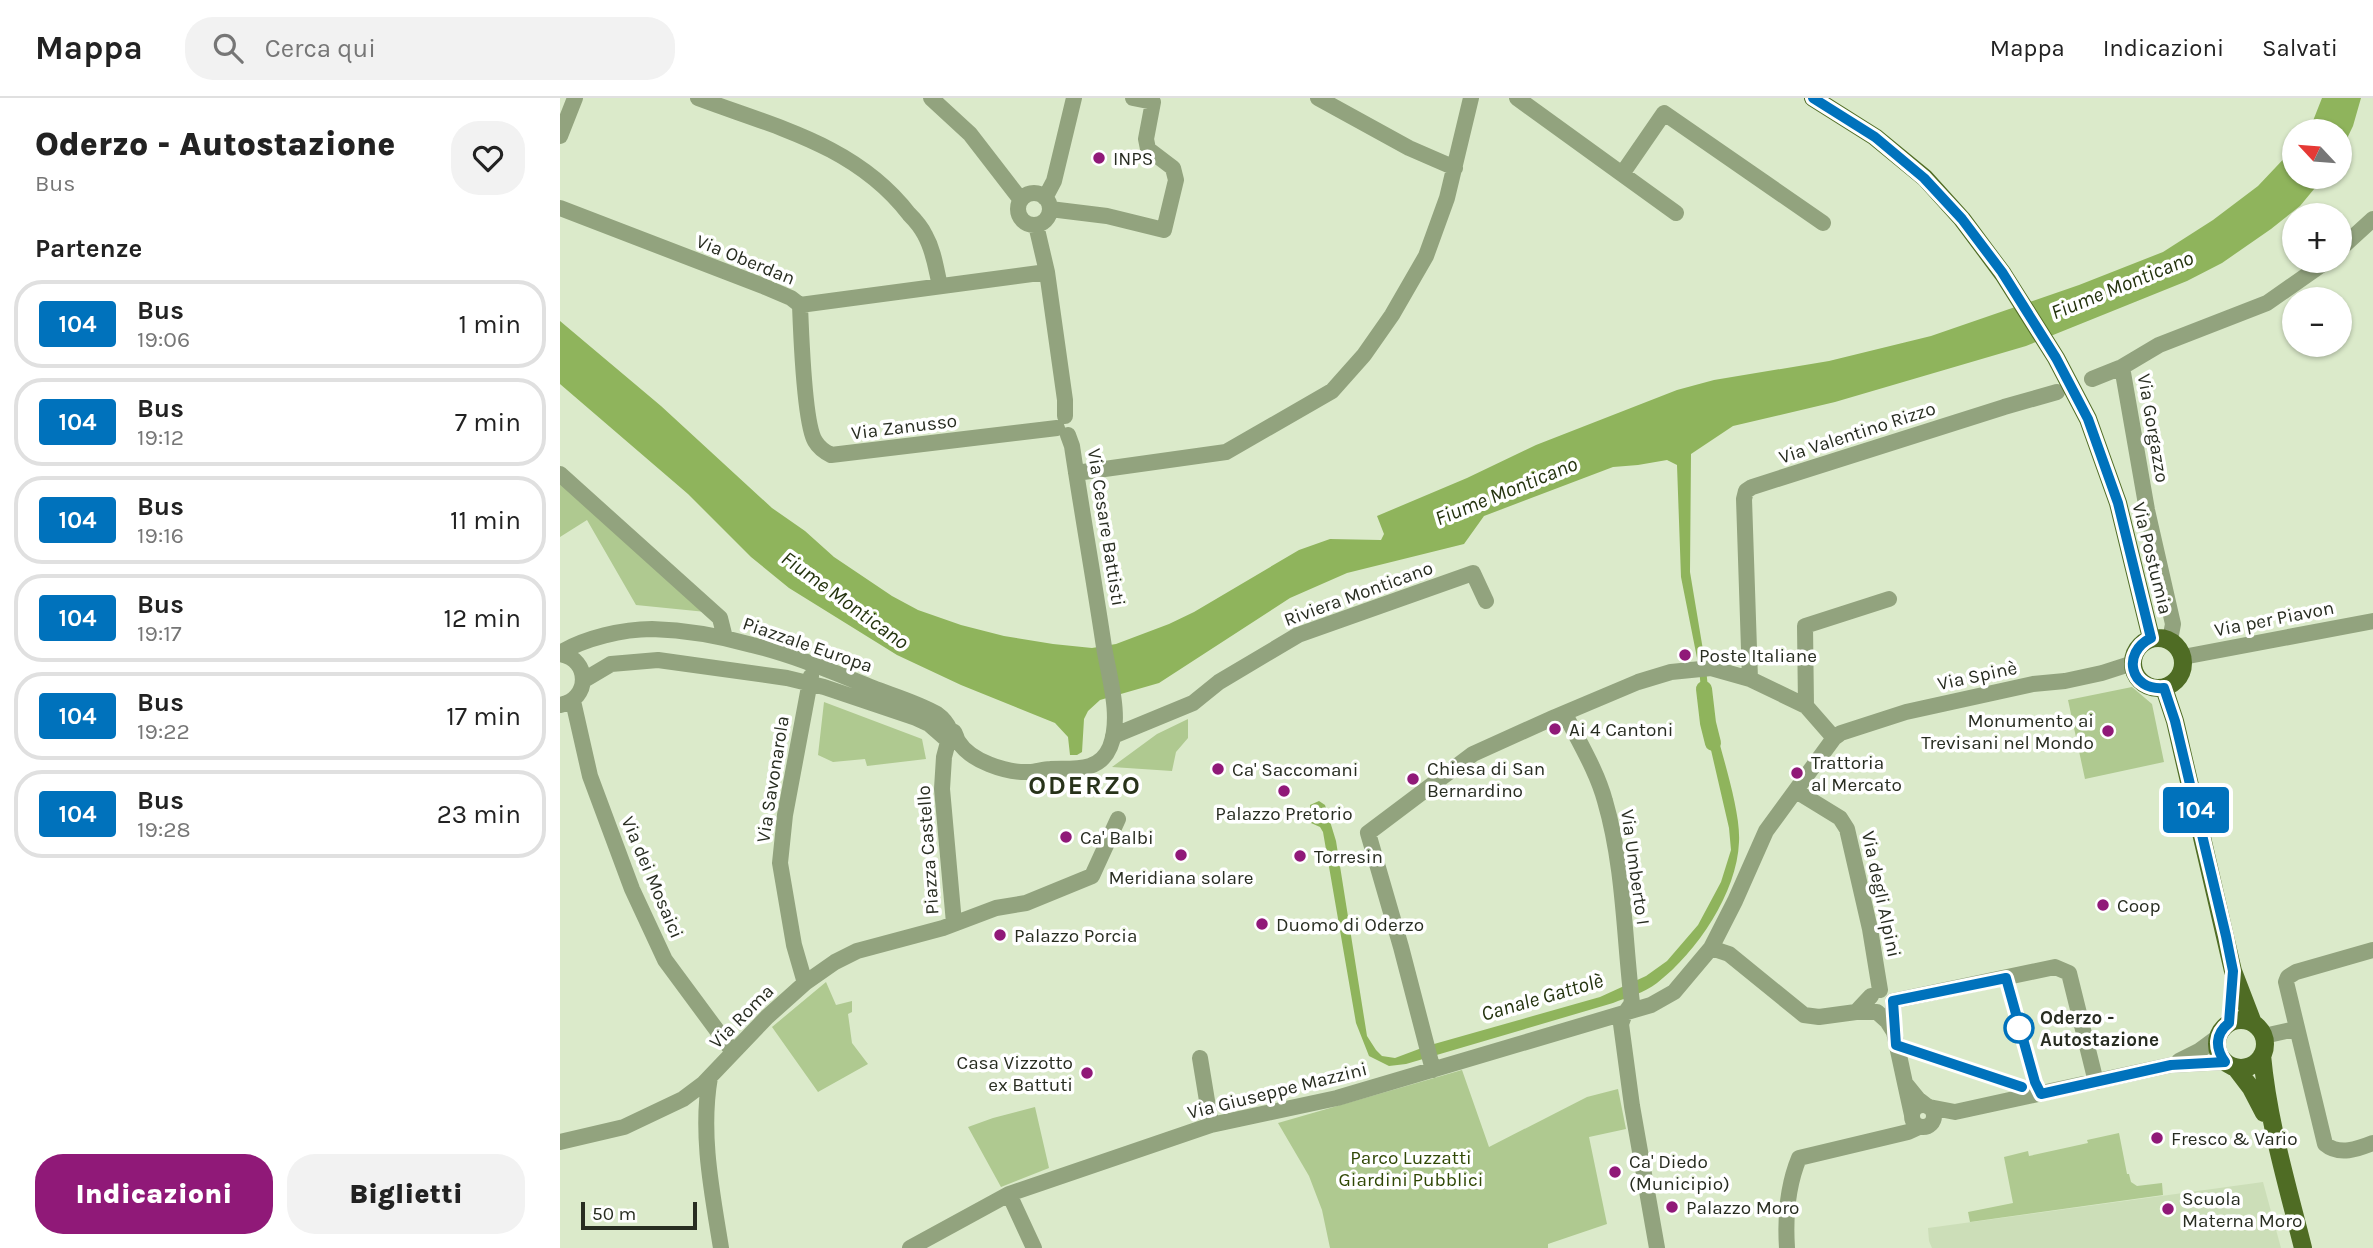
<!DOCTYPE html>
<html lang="it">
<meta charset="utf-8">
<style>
:root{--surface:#fff;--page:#f2f2f2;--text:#222;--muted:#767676;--line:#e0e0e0;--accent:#901978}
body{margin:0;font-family:Karla,sans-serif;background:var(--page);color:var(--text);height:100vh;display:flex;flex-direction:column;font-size:26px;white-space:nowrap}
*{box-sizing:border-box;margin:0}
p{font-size:23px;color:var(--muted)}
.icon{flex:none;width:38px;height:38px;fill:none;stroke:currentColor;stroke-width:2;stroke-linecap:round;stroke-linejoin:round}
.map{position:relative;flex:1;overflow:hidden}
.details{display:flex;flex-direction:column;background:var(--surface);width:560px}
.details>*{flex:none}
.badge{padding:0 14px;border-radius:5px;font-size:24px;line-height:46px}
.needle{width:46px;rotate:296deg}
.buttons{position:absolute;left:1722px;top:21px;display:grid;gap:14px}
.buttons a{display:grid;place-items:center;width:70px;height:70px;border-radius:50%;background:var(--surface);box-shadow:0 2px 5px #0004;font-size:35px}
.scale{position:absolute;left:21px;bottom:18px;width:116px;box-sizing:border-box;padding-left:7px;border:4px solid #282d21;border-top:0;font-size:19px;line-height:24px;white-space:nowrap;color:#282d21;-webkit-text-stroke:5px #fff;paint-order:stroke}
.map>.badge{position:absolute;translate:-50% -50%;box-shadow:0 0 0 4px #fff}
h2{padding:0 35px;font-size:26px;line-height:63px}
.round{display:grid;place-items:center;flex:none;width:74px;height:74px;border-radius:28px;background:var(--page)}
.head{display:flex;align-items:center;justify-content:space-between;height:119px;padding:0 35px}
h1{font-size:33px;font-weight:800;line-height:52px}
.primary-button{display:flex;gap:14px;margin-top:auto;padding:14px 35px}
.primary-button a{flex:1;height:80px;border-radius:28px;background:var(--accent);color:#fff;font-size:28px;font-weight:800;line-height:80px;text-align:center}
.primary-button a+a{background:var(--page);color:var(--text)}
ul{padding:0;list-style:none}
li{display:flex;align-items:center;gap:21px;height:88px;margin:0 14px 10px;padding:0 21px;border:4px solid var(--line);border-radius:28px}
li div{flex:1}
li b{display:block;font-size:26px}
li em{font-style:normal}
li .badge{min-width:77px;font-weight:700;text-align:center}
header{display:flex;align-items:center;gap:42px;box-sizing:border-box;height:98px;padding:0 35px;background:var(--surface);border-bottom:2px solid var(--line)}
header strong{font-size:33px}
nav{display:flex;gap:38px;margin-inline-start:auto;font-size:24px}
.search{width:490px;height:63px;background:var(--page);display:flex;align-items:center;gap:18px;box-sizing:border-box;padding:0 24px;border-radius:28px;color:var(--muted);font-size:26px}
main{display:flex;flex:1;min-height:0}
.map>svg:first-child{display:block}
.built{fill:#ccdeb8}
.green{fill:#afc990}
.water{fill:#8fb45c}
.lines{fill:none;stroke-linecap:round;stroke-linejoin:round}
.canal{stroke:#8fb45c;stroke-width:16}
.minor{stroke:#92a37e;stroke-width:16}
.major{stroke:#4f6c24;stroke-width:18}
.line-casing{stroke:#fff;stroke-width:16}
.line{stroke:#0072bc;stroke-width:10}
.poi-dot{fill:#901978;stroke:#fff;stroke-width:2.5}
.stop-dot{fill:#fff;stroke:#0072bc;stroke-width:3.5}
.labels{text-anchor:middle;stroke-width:7;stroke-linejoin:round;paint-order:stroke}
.poi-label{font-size:19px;fill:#282d21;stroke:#fff;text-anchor:start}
.street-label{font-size:19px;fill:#282d21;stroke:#fff}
.stop-label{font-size:19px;font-weight:bold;fill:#282d21;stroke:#fff;text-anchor:start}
.park-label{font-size:19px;fill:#304805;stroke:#fff}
.water-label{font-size:21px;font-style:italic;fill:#24330e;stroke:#fff}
.district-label{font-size:26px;font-weight:bold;letter-spacing:2px;fill:#273219;stroke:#fff}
</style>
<header>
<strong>Mappa</strong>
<div class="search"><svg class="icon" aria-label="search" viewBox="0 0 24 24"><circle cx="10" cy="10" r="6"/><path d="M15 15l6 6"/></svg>Cerca qui</div>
<nav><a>Mappa</a><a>Indicazioni</a><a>Salvati</a></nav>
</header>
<main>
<section class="details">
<div class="head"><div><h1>Oderzo - Autostazione</h1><p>Bus</p></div><a class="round"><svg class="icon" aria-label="heart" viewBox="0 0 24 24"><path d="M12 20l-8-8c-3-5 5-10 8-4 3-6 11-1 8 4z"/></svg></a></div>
<h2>Partenze</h2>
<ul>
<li><span class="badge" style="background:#0072bc;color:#fff">104</span><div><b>Bus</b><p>19:06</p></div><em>1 min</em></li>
<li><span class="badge" style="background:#0072bc;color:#fff">104</span><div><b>Bus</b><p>19:12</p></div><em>7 min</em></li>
<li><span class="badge" style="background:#0072bc;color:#fff">104</span><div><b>Bus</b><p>19:16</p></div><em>11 min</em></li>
<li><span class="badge" style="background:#0072bc;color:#fff">104</span><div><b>Bus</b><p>19:17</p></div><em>12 min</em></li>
<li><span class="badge" style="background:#0072bc;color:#fff">104</span><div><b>Bus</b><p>19:22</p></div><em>17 min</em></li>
<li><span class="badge" style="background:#0072bc;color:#fff">104</span><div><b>Bus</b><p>19:28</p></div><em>23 min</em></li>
</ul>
<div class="primary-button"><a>Indicazioni</a><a>Biglietti</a></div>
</section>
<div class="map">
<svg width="1813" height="1150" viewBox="0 0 1813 1150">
<rect width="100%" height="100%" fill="#dbeaca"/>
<!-- built -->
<path class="built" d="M 1703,1084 L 1721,1150 L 1372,1150 L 1369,1143 L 1368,1130 Z"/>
<!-- green -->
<path class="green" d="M 0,376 L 146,514 L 76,507 L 27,422 L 0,439 Z
M 1572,589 L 1592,606 L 1604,664 L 1525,681 L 1508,602 Z
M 264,604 L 362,641 L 366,661 L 307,668 L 305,661 L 273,664 L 258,657 Z
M 628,621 L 628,640 L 616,654 L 612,673 L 552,669 L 597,636 Z
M 266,884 L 276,907 L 292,903 L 292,914 L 288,916 L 292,945 L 308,966 L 258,994 L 212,929 Z
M 902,972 L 929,1049 L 1027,999 L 1058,991 L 1066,1031 L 1029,1039 L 1047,1126 L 988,1146 L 988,1150 L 770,1150 L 762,1112 L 749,1078 L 718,1025 Z
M 475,1009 L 489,1070 L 441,1089 L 408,1029 L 433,1020 Z
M 1559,1035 L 1567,1076 L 1569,1076 L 1571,1084 L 1577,1088 L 1602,1085 L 1603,1097 L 1410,1124 L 1408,1114 L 1453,1105 L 1444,1059 L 1468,1053 L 1469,1058 L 1528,1045 L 1527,1042 Z"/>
<!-- water -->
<path class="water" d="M 1762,0 L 1801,0 L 1793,28 L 1780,55 L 1780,33 L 1749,33 Z
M 1734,50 L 1734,79 L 1764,79 L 1740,108 L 1711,131 L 1662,165 L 1627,183 L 1466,248 L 1275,304 L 1173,328 L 1131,356 L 1130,474 L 1146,570 L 1150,611 L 1143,613 L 1139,570 L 1121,479 L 1117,367 L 1107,362 L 1078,367 L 1053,369 L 924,418 L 904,446 L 787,475 L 730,500 L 599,585 L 540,602 L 528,613 L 524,621 L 522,654 L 517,657 L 510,657 L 508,639 L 495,625 L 401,587 L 337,557 L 229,490 L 191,459 L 128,396 L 0,286 L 0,223 L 101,308 L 212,410 L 245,433 L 274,459 L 332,498 L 358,512 L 401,527 L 444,538 L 493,546 L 532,550 L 556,546 L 609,526 L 634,514 L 739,452 L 770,441 L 821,442 L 824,436 L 817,418 L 907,380 L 976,347 L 1117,292 L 1154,282 L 1269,263 L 1371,238 L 1519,187 L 1603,154 L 1653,122 L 1698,88 Z
M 1154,623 C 1161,655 1181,713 1179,744 C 1177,795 1137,854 1097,885 C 1084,895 1068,899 1053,905 L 846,966 L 829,968 L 809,958 L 796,925 L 763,734 L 760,729 L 751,725 L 750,707 L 759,703 L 765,707 L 776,743 L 807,938 L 816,952 L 822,958 L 835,960 L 867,948 L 1040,899 L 1086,878 L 1107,863 L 1138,827 L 1161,784 L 1171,752 L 1169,730 L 1145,626 Z"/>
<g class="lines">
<!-- canal -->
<path class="canal" d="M 1144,591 L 1148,625 L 1153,645"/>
<!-- minor -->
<path class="minor" d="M 138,0 C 215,29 296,47 349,116 C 355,122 361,129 365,137 C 374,153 376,171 380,188
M 371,0 L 410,36 L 461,102
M 758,0 L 849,50 L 895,70
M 957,0 L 1062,76 L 1104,15 L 1263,125
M 0,38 L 15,0
M 1062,76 L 1116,115
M458 111a16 16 0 1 1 32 0a16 16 0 1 1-32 0Z
M 485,100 L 494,83 L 514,0
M 0,110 L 203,188 L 231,200 L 240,207 L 487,174
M 490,111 L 547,118 L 604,132 L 616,82 L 613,70 L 588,51 L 586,41 L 593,4 L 573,0
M 476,127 L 487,174 L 505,302 L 505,318
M 1780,151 L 1813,121
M 240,207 C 241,233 244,325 255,343 C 259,350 265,354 271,357 L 497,330
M 1562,269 L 1587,412 L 1613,526 L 1610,542
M 1532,281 L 1562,269 L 1599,247 L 1707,205 L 1767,163
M 516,375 L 666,354 L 772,293 L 804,257 L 832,217 L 866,158 L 887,100 L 911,0
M 0,376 L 160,520 L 165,540
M 0,555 C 25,540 63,531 92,531 C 125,532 160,538 192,547 C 234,557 273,574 313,590 C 334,598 358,605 377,616 C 384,621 387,625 390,632
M 0,556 C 31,561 30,602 0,607
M 1623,559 L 1813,523
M 1190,581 L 1184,401 L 1186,393 L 1192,389 L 1444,309 L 1497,294
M 24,582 L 51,566 L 98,562 L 227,580 L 264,589 L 356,620 L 369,626 L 385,640
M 13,603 L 30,678 L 72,791 L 105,862 L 173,954
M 1246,608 L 1245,528 L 1329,501
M 1005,616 C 1019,644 1037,673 1045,703 C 1064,768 1064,838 1072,905 L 1065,915 L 1061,926 L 1072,1008 L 1097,1150
M 553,638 L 633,605 L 659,584 L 738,537 L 913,475 L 926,503
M 1236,693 L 1280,720 L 1287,731 L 1310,831 L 1320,892
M 394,825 L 382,691 L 384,659 L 388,644 L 385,640 L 386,635 L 390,632 L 394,634 C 396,636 396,640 398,643 C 410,663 446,675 469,674 C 476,674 483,671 490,671 C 513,670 539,675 550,649 C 562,619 549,579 544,549 C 534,482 522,415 512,348 L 508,337
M 1151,850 L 1169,856 L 1244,917 L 1259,919 L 1296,914
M 1813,852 L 1736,874 L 1728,879 L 1726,884 L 1765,1046 C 1779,1058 1798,1051 1813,1045
M 245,885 L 234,847 L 220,765 L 225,717 L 251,578
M 1311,898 L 1296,914 L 1317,914 L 1327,923 L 1334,934 L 1333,903 L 1495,869 L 1509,875 L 1536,984
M 1334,934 L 1345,985
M 1704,938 L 1735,931
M 640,960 L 651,1027
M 1619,963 L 1639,953 L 1658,939
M 873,972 L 841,849 L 808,735 L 913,656 L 995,619 L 1078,584 L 1111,574 L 1151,570 L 1190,581 L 1246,608 L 1274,640
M 150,979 C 140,1036 152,1094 161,1150
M1352 1018a11 11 0 1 1 22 0a11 11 0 1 1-22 0Z
M 1369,1009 L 1395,1014 L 1611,967 L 1665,964
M 1352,1017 L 1345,985 L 1358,1001 L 1367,1008
M 0,1044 L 64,1029 L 123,1001 L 143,986 L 207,919 L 245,885 L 275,864 L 297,853 L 383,830 L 436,810 L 466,805 L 532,778 L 558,721
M 449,1096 L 474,1150
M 350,1150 L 449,1096 L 651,1027 L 777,1000 L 1091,907 L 1114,894 L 1151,850 L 1175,803 L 1206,733 L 1274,640 L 1281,635 L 1346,614 L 1473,586 L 1505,583 L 1542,575 L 1573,565
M 1227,1150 C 1225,1119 1227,1089 1239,1060 L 1348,1034 L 1359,1029"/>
<!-- major -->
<path class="major" d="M 1253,0 L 1315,39 L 1365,80 L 1402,121 L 1443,176 L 1496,260 L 1528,321 L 1558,405 L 1591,540
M1573 565a25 25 0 1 1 50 0a25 25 0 1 1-50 0Z
M 1604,590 L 1615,623 L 1673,873 L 1693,925
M1657 946a24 24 0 1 1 48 0a24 24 0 1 1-48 0Z
M 1702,957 C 1708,1023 1727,1086 1743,1150
M 1675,969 L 1691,990 L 1704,1015"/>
</g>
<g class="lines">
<!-- line casing -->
<g class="line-casing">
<path id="line" d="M 1253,0 L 1315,39 L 1364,80 L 1402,121 L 1442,174 L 1496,260 L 1528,321 L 1558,405 L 1591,540 C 1561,555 1570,593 1604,590 L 1615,623 L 1666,838 L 1673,873 L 1669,925 C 1655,936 1655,950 1665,964 L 1611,967 L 1481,996 L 1475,984 L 1446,880 L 1333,903 L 1336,947 L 1462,989"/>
</g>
<!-- line -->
<use href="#line" class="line"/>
</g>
<!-- markers -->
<g class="poi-dot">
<circle cx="539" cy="60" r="7"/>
<circle cx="1125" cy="557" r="7"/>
<circle cx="995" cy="631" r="7"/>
<circle cx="1548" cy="633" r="7"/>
<circle cx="658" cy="671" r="7"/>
<circle cx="1237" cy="675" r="7"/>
<circle cx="853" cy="681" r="7"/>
<circle cx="724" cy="693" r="7"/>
<circle cx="506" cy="739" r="7"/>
<circle cx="621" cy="757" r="7"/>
<circle cx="740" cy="758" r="7"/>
<circle cx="1543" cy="807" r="7"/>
<circle cx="702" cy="826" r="7"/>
<circle cx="440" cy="837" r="7"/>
<circle cx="527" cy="975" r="7"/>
<circle cx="1597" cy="1040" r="7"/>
<circle cx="1055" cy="1074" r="7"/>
<circle cx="1112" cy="1109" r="7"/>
<circle cx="1608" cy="1111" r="7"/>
</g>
<circle class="stop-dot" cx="1459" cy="930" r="14"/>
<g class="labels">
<!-- poi labels -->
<g class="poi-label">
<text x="553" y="67">INPS</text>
<text x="1139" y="564">Poste Italiane</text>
<text x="1534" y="629" text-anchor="end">Monumento ai<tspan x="1534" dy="22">Trevisani nel Mondo</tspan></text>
<text x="1009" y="638">Ai 4 Cantoni</text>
<text x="1251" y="671">Trattoria<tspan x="1251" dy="22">al Mercato</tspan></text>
<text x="867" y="677">Chiesa di San<tspan x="867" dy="22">Bernardino</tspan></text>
<text x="672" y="678">Ca' Saccomani</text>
<text x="724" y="722" text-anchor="middle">Palazzo Pretorio</text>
<text x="520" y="746">Ca' Balbi</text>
<text x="754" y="765">Torresin</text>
<text x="621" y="786" text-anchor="middle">Meridiana solare</text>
<text x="1557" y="814">Coop</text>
<text x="716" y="833">Duomo di Oderzo</text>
<text x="454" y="844">Palazzo Porcia</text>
<text x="513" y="971" text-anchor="end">Casa Vizzotto<tspan x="513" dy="22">ex Battuti</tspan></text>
<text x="1611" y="1047">Fresco &amp; Vario</text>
<text x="1069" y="1070">Ca' Diedo<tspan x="1069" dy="22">(Municipio)</tspan></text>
<text x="1622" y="1107">Scuola<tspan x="1622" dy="22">Materna Moro</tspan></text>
<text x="1126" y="1116">Palazzo Moro</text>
</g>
<!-- street labels -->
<g class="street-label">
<text transform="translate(186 161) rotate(22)" y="7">Via Oberdan</text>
<text transform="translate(344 328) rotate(-7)" y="7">Via Zanusso</text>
<text transform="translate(1594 330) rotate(80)" y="7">Via Gorgazzo</text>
<text transform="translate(1297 334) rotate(-18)" y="7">Via Valentino Rizzo</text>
<text transform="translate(547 429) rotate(81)" y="7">Via Cesare Battisti</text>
<text transform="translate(1593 460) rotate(76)" y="7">Via Postumia</text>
<text transform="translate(798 495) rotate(-20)" y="7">Riviera Monticano</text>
<text transform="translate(1714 520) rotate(-11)" y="7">Via per Piavon</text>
<text transform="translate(248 546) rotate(19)" y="7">Piazzale Europa</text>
<text transform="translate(1417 577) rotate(-12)" y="7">Via Spinè</text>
<text transform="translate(212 681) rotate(-81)" y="7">Via Savonarola</text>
<text transform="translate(367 752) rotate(-94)" y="7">Piazza Castello</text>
<text transform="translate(1076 769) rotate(82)" y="7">Via Umberto I</text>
<text transform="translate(93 779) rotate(67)" y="7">Via dei Mosaici</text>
<text transform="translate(1322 796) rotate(78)" y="7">Via degli Alpini</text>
<text transform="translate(181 918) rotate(-45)" y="7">Via Roma</text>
<text transform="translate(717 992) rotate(-14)" y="7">Via Giuseppe Mazzini</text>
</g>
<!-- stop labels -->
<g class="stop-label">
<text x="1480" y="926">Oderzo -<tspan x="1480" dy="22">Autostazione</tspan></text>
</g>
<!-- park labels -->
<g class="park-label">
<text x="851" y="1066">Parco Luzzatti<tspan x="851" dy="22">Giardini Pubblici</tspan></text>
</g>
<!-- water labels -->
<g class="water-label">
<text transform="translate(1562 187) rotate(-22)" y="7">Fiume Monticano</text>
<text transform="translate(946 393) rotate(-22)" y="7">Fiume Monticano</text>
<text transform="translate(285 502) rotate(36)" y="7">Fiume Monticano</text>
<text transform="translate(982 899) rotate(-16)" y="7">Canale Gattolè</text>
</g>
<!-- district labels -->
<g class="district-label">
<text x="525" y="696">ODERZO</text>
</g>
</g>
</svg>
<div class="buttons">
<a><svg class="needle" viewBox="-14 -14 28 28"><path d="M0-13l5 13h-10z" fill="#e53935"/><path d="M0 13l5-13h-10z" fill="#767676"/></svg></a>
<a>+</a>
<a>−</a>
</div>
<div class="scale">50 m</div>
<b class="badge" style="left:1636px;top:712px;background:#0072bc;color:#fff">104</b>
</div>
</main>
